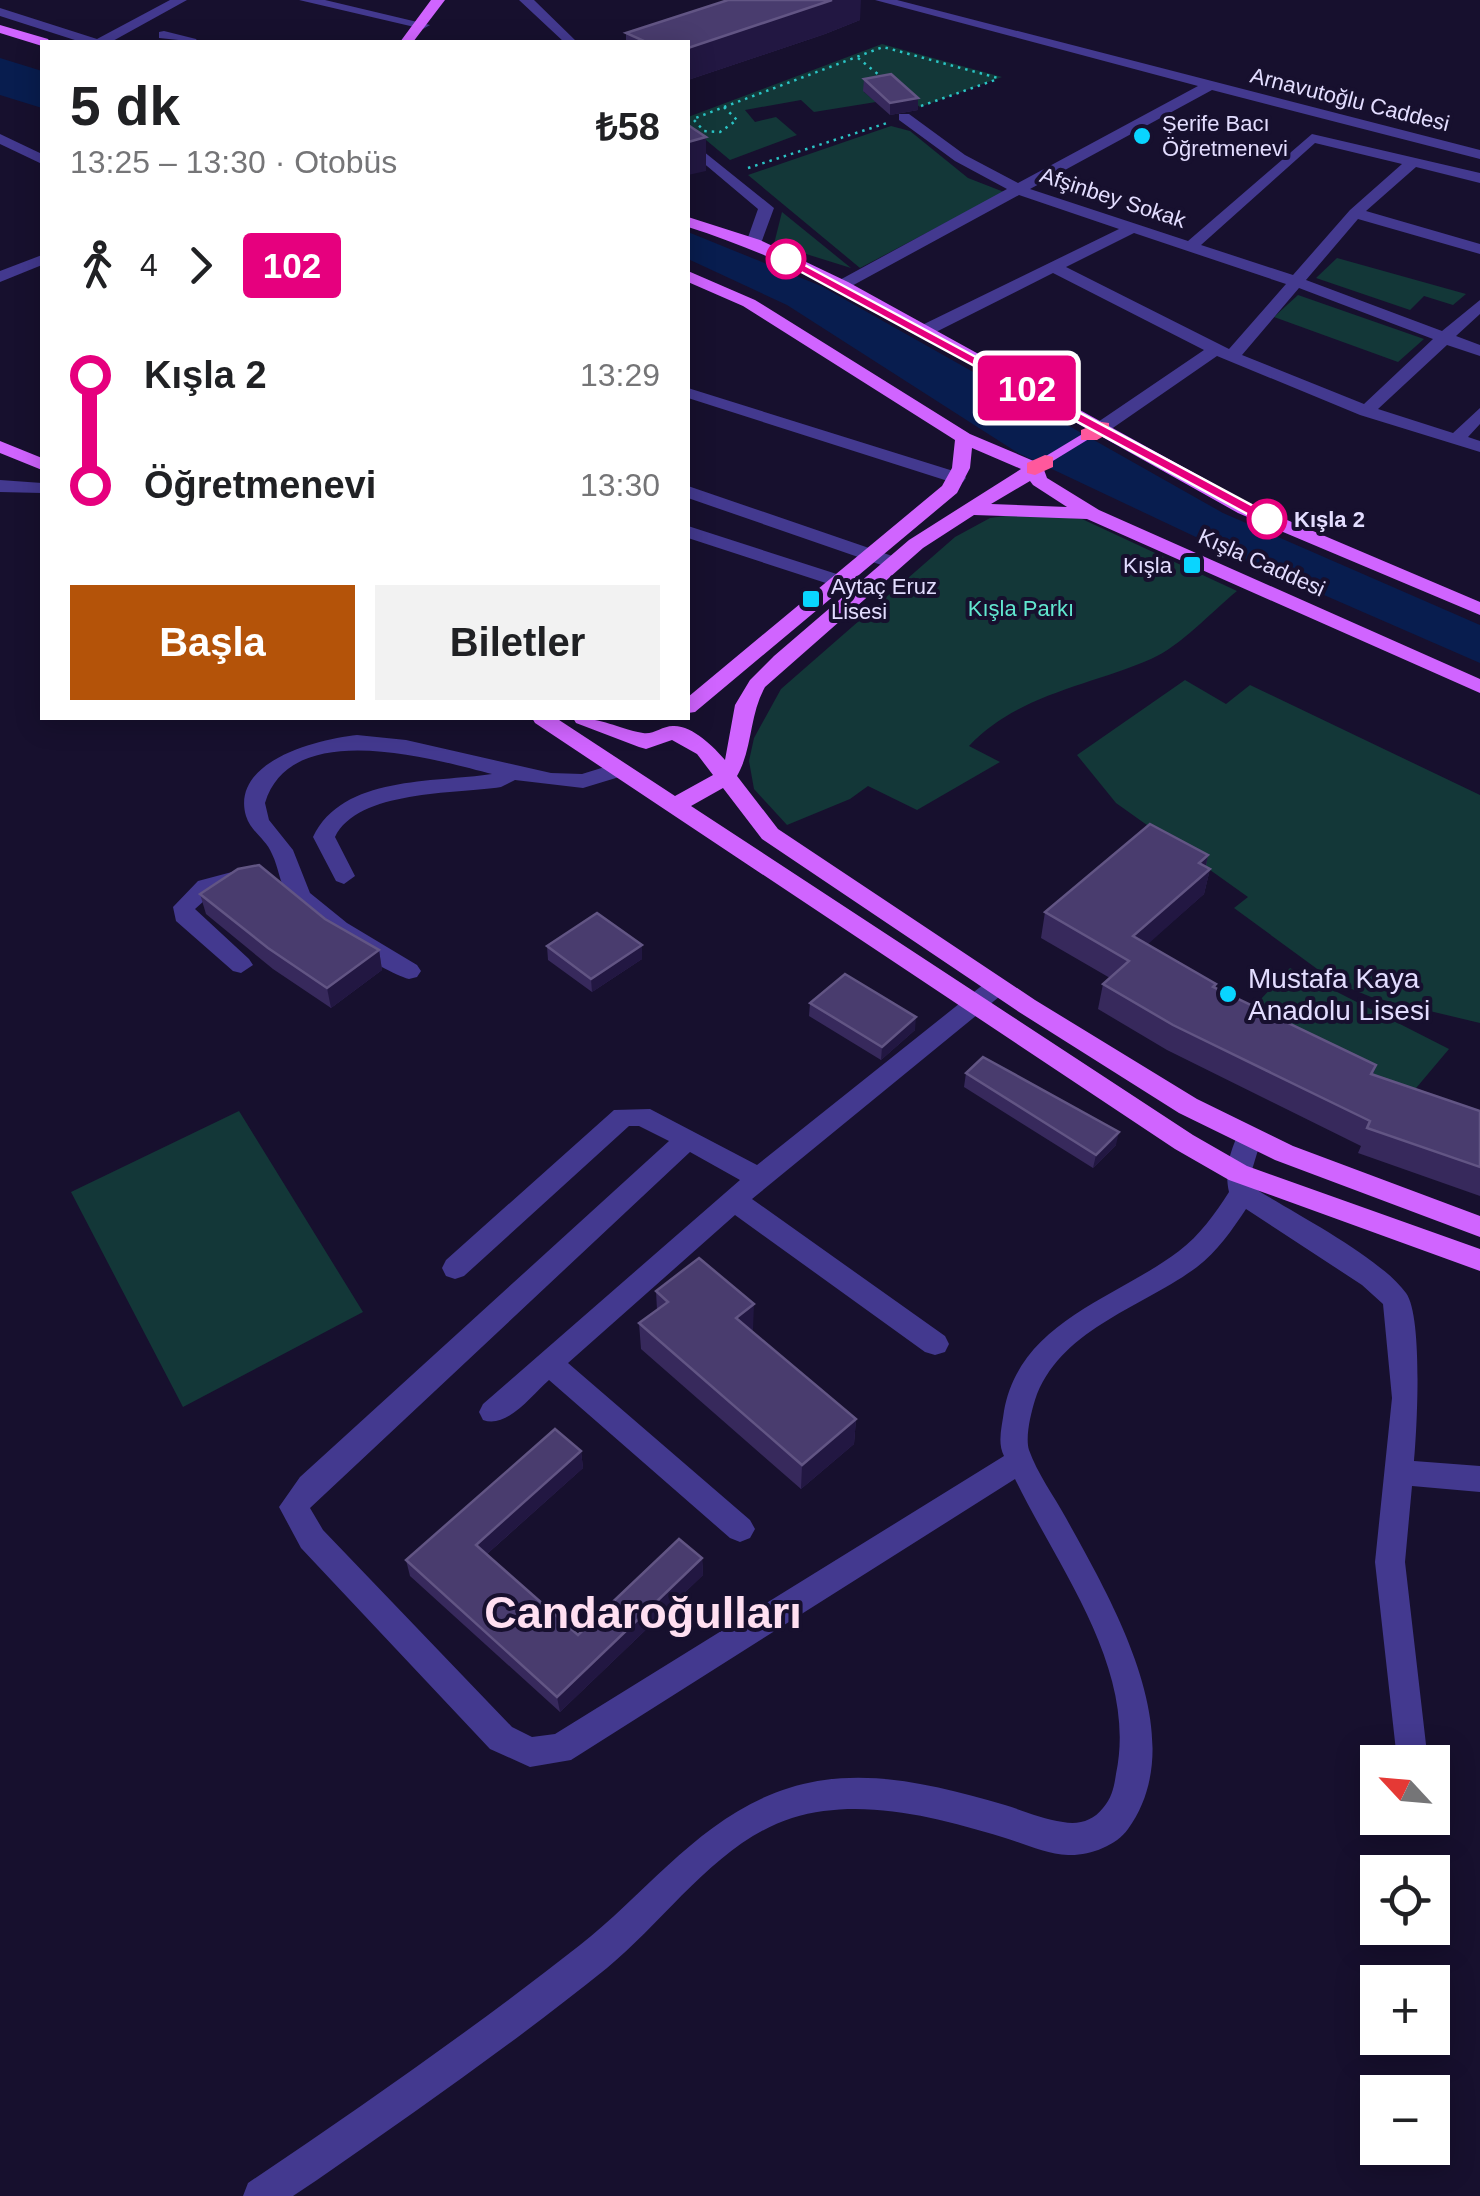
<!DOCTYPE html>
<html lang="tr">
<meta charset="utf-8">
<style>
:root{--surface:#fff;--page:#f2f2f2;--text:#202124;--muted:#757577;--accent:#b45309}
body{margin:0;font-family:Helvetica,sans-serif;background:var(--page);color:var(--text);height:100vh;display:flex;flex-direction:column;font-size:38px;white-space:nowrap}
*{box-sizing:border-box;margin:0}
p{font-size:32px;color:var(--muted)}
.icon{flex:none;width:55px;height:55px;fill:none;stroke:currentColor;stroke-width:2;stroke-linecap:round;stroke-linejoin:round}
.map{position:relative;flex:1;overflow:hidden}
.panel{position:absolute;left:40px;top:40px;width:650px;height:680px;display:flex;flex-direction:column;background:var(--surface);border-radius:0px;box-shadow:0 5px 25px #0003}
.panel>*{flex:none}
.badge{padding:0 20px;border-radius:8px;font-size:35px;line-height:65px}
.needle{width:65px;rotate:296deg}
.buttons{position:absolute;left:1360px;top:1745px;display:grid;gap:20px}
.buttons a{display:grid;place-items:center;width:90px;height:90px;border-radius:0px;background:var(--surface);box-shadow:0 5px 25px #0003;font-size:50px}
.map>.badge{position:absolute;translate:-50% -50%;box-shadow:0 0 0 5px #fff}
.legs{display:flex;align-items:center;gap:15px;height:110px;padding:0 30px;font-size:32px}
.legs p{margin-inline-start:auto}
.head{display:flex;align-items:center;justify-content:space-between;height:170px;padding:0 30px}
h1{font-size:55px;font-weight:800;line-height:75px}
.cta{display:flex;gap:20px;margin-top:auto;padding:20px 30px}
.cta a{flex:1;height:115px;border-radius:0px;background:var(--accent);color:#fff;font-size:40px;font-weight:800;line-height:115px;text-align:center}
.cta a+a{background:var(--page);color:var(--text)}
ul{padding:0 30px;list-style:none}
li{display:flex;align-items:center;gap:35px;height:110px;font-size:38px}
li i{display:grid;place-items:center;width:15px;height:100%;margin:0 12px;background:currentColor}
li i::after{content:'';width:25px;height:25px;margin:-12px;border:8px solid;border-radius:50%;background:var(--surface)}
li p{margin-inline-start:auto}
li:first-child i{background:linear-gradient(#0000 50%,currentColor 0)}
li:last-child i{background:linear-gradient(currentColor 50%,#0000 0)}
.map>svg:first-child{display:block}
.green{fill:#133738}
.water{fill:#081d4f}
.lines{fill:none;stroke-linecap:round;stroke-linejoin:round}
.path{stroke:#2bc4c5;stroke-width:2.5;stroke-dasharray:2.5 5;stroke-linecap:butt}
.minor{fill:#43398f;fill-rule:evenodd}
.major{fill:#d064ff;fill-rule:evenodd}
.highway{fill:#ff589c;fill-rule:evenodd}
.wall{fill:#37295c}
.shaded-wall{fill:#221742}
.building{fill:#493c6e;stroke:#625584;stroke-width:2.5}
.line-1{fill:#e6007e;stroke:#fff;stroke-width:2.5}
.poi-dot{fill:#09d5ff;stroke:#17102e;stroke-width:4}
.stop-1-dot{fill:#fff;stroke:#e6007e;stroke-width:5}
.labels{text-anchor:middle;stroke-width:8;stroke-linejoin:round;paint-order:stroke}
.far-street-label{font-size:22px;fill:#e3ddff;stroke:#17102e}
.far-poi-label{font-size:22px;fill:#e3ddff;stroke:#17102e;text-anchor:start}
.far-stop-label{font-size:22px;font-weight:bold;fill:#e3ddff;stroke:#17102e;text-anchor:start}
.far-park-label{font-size:22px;fill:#61e7cf;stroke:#17102e}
.poi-label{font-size:28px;fill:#e3ddff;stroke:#17102e;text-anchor:start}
.near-district-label{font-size:45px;font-weight:bold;fill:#ffdff1;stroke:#17102e}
</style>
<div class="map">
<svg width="1480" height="2196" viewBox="0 0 1480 2196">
<rect width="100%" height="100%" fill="#17102e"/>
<!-- green -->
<path class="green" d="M 882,44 L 1002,77 L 920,107 L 892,86 L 864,92 L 876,102 L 814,112 L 801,100 L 745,110 L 755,122 L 776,117 L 797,135 L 730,160 L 688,125 L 688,117 Z
M 891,126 L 910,131 L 968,178 L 1004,192 L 860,268 L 748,175 Z
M 782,212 L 851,268 L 774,244 Z
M 1337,258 L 1466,294 L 1453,305 L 1424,296 L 1410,310 L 1316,278 Z
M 1298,295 L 1424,339 L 1398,362 L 1274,317 Z
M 1019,514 L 1082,519 L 1237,591 C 1211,612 1181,646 1151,659 C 1089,686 1018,694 969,746 L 1000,762 L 917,810 L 868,786 L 850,799 L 787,825 L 754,789 L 749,761 L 754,738 L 781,689 L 955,537 L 990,518 Z
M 1185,680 L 1226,704 L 1250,685 L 1480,795 L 1480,1023 L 1371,997 L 1335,982 L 1234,908 L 1248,897 L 1116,803 L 1077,755 Z
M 1290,968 L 1449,1049 L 1406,1100 L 1246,1015 Z
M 239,1111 L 363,1312 L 183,1407 L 71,1192 Z"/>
<!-- water -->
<path class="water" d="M 0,58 L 42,71 L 42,108 L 0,95 Z
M 688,232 L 821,286 L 1223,513 L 1480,625 L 1480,663 L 1253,564 L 1018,453 L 787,305 L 688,259 Z"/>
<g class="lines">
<!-- path -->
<path class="path" d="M 858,58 L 884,79
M 921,106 L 995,80
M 724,107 L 737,120 L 720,132 L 704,131 L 693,119 Z
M 724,107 L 883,47 L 998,78
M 748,168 L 890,122"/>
<!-- minor -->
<path class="minor" d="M 170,0 L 187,0 L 111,42 L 81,42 L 0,16 L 0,8 L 97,39 Z
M 299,0 L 325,0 L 430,25 L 423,29 Z
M 519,0 L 534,0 L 577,42 L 564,42 Z
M 875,0 L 897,0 L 1480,150 L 1480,159 L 1212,90 L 1030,189 L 1188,241 L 1312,134 L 1480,173 L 1480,183 L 1416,167 L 1366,211 L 1480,244 L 1480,254 L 1358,219 L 1306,280 L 1442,331 L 1480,300 L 1480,314 L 1456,336 L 1480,345 L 1480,356 L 1447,345 L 1378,409 L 1453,433 L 1480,408 L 1480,424 L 1468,437 L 1480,441 L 1480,452 L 1360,415 L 1217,356 L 1107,432 L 1095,432 L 1095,424 L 1204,350 L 1053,273 L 930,335 L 918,335 L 918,327 L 1119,229 L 1019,195 L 848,288 L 836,288 L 836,282 L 1007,189 L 955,161 L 899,120 L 899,114 L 909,114 L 965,155 L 1018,183 L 1198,86 ZM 1315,143 L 1402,164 L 1350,210 L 1293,275 L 1201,245 ZM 1134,233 L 1286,284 L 1229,349 L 1066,267 ZM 1299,288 L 1433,339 L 1364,404 L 1242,355 Z
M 164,31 L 196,39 L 198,42 L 159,38 L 159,32 Z
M 0,134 L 42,154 L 42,164 L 0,144 Z
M 688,139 L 774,208 L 760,246 L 746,243 L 758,209 L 688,150 Z
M 42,255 L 42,265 L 0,282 L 0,271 Z
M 688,388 L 963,474 L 966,478 L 963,482 L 951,482 L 688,398 Z
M 0,480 L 42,483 L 42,493 L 0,492 Z
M 688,486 L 901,559 L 904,563 L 901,567 L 887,567 L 688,498 Z
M 688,526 L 846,577 L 849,581 L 839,587 L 832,585 L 688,538 Z
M 357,735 L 406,740 L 551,773 L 582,774 L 621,762 L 632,769 L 629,774 L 583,788 L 515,780 L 501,787 C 455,794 358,790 335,837 L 355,876 L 344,884 L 336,881 L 313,837 C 343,775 433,783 492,774 C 433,759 291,717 265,803 L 269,820 L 293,850 L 310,893 L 347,923 L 417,965 L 421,971 L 417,977 L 409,979 C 381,971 305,921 289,897 C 279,883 279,868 272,854 C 266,839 251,832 246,816 C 230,761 318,739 357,735 Z
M 247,868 L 255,871 L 258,876 L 255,881 L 214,892 L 195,909 L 249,959 L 253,965 L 241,973 L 233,971 L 176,921 L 173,907 L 198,881 Z
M 997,978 L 1009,986 L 1005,992 L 752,1199 L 945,1336 L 949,1344 L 945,1352 L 935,1355 L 925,1352 L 735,1215 L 568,1363 L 750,1520 L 755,1529 L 750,1538 L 740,1542 L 730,1538 L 549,1380 C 532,1395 507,1429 483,1420 L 479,1412 L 483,1404 L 740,1180 L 690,1152 L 310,1508 L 323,1530 L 512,1727 L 532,1737 L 555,1734 L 1004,1456 C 997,1442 1002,1427 1004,1411 C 1020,1321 1116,1299 1179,1251 C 1200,1235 1215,1214 1229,1192 C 1224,1170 1230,1151 1240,1130 L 1258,1130 L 1262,1137 L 1251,1173 L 1254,1188 C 1294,1213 1380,1257 1406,1293 C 1423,1316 1417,1430 1414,1461 L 1480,1466 L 1480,1492 L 1412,1486 L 1405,1562 L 1428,1762 L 1397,1760 L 1375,1562 L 1392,1398 L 1383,1304 L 1362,1285 L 1246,1209 C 1232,1230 1217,1252 1197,1267 C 1142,1308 1059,1329 1035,1400 C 1031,1413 1025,1437 1029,1450 C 1037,1473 1054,1496 1066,1518 C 1111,1600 1194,1738 1128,1829 C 1116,1846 1089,1856 1068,1855 C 1046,1854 1023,1843 1002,1837 C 935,1817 861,1797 792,1818 C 717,1842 666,1920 607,1968 C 514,2043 415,2112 317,2180 L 293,2196 L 243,2196 L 248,2183 C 361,2107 473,2029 580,1945 C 649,1891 702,1815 789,1788 C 861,1765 935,1785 1005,1805 C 1024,1811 1043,1819 1063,1822 C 1078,1825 1093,1821 1103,1808 C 1112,1798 1114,1787 1116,1774 C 1138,1669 1058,1568 1015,1479 L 571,1760 L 530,1767 L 490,1749 L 301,1548 L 279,1507 L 300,1477 L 669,1141 L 639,1126 L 629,1126 L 464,1276 L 455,1279 L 446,1276 L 442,1268 L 446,1260 L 614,1110 L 650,1109 L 757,1165 L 989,980 Z"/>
<!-- major -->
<path class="major" d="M 431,0 L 445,0 L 413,42 L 400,42 Z
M 0,25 L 48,39 L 50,42 L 42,46 L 0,33 Z
M 688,217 L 760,240 L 848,282 L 1252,505 L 1480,602 L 1480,615 L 1238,513 L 1097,434 L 1043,467 L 1047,478 L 1099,510 L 1480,679 L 1480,693 L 1087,519 L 974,515 L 923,548 L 765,687 C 749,716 753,748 737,776 L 778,829 L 1035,1000 L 1197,1099 L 1293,1146 L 1480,1216 L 1480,1237 L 1275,1160 L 1179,1113 L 1019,1012 L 762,839 L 723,788 L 691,806 L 1193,1135 L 1247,1166 L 1480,1249 L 1480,1271 L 1229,1180 L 1175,1149 L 535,723 L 532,718 L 556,718 L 675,796 L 713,775 L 697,754 L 672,740 L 646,749 L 639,747 L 576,723 L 573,718 C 605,718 615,728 643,733 C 653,735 662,726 673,726 C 692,725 714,747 725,760 L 735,705 L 750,680 L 774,656 L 909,540 L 1021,469 L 972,448 L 970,468 L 957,493 L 695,712 L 688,713 L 688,697 L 942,486 L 952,468 L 955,440 L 743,306 L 688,282 L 688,271 L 755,300 L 970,434 L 1036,462 L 1089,430 C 959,357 830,272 688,227 ZM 1030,481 L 1033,485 L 1067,507 L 991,504 Z
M 0,441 L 42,458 L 42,470 L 0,453 Z"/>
<!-- highway -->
<path class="highway" d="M 1101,422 L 1109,423 L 1109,433 L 1097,440 L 1081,440 L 1081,430 Z
M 1045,455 L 1053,457 L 1053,467 L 1035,475 L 1027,473 L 1027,463 Z"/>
</g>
<!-- wall -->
<path class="wall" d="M 860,20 L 825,34 L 688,80 L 688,42 L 626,42 L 626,33 Z
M 864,79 L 918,110 L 890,115 L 863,91 Z
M 1208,855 L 1206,866 L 1210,869 L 1204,894 L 1147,944 L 1216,984 L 1216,988 L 1376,1065 L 1373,1075 L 1480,1111 L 1480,1196 L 1358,1153 L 1361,1146 L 1167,1050 L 1098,1009 L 1103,984 L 1110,978 L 1041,938 L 1045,912 Z
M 200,894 L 325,919 L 379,950 L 382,970 L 331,1008 L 273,969 L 206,914 Z
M 547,946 L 642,959 L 592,992 L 548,960 Z
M 810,1003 L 915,1030 L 881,1060 L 809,1016 Z
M 966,1073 L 1116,1145 L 1093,1168 L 964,1087 Z
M 656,1291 L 753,1329 L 751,1331 L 856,1419 L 854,1444 L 801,1489 L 641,1349 L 639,1323 L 657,1310 Z
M 581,1451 L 583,1468 L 487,1554 L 578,1635 L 702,1558 L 703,1575 L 560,1712 L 410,1576 L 406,1560 Z"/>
<!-- shaded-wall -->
<path class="shaded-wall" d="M 832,0 L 861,0 L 860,20 L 825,34 L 688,80 L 688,48 Z
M 918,98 L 918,110 L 890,115 L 890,103 Z
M 706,137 L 706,171 L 688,175 L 688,142 Z
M 1208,855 L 1204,874 L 1210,869 L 1204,894 L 1128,962 L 1133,936 L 1199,863 Z
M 642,945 L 642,959 L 592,992 L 591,979 Z
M 379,950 L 382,970 L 331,1008 L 327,988 Z
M 916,1017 L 915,1030 L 881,1060 L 882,1047 Z
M 1119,1132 L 1116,1145 L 1093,1168 L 1096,1155 Z
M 754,1304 L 753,1329 L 736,1343 L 736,1318 Z
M 856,1419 L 854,1444 L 801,1489 L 802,1465 Z
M 581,1451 L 583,1468 L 479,1561 L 476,1545 Z
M 702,1558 L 703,1575 L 560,1712 L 557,1697 Z"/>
<!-- building -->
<path class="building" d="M 728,0 L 832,0 L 688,48 L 688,42 L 646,42 L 626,33 Z
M 891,74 L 918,98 L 890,103 L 864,79 Z
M 688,125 L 706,137 L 688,142 Z
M 1150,824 L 1208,855 L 1199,863 L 1210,869 L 1133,936 L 1216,984 L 1213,987 L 1376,1065 L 1371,1074 L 1480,1111 L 1480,1167 L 1367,1128 L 1370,1121 L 1173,1025 L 1103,984 L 1129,961 L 1045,912 Z
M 259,865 L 325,919 L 379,950 L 327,988 L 268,948 L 200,894 L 238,869 Z
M 597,913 L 642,945 L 591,979 L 547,946 Z
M 845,974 L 916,1017 L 882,1047 L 810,1003 Z
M 983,1057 L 1119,1132 L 1096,1155 L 966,1073 Z
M 699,1258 L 754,1304 L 736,1318 L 856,1419 L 802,1465 L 639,1323 L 668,1302 L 656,1291 Z
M 555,1429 L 581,1451 L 476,1545 L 578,1635 L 679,1539 L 702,1558 L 557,1697 L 406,1560 Z"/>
<!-- line-1 -->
<path class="line-1" d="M 786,255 L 1272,516 L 1275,519 L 1262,522 L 781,261 Z"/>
<!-- markers -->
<g class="poi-dot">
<circle cx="1142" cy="136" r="10"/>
<rect x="1182" y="555" width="20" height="20" rx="5"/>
<rect x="801" y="589" width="20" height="20" rx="5"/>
<circle cx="1228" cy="994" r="10"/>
</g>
<g class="stop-1-dot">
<circle cx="786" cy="259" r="18"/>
<circle cx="1267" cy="519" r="18"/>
</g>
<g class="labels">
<!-- far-street labels -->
<g class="far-street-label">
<text transform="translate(1350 99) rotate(14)" y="8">Arnavutoğlu Caddesi</text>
<text transform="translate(1113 197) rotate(18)" y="8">Afşinbey Sokak</text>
<text transform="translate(1262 562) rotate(24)" y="8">Kışla Caddesi</text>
</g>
<!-- far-poi labels -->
<g class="far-poi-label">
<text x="1162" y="131">Şerife Bacı<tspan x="1162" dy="25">Öğretmenevi</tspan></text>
<text x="1172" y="573" text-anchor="end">Kışla</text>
<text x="831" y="594">Aytaç Eruz<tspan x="831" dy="25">Lisesi</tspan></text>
</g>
<!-- far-stop labels -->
<g class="far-stop-label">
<text x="1294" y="527">Kışla 2</text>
</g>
<!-- far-park labels -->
<g class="far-park-label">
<text x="1021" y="616">Kışla Parkı</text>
</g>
<!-- poi labels -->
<g class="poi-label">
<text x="1248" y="988">Mustafa Kaya<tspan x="1248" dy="32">Anadolu Lisesi</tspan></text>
</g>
<!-- near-district labels -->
<g class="near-district-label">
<text x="643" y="1628">Candaroğulları</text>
</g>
</g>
</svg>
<div class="buttons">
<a><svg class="needle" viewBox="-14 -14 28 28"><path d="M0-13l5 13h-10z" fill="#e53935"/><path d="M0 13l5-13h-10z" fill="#757577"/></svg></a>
<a><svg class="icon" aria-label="locate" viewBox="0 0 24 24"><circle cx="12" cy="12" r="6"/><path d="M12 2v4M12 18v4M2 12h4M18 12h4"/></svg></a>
<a>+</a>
<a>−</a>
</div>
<b class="badge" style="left:1027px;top:388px;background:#e6007e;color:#fff">102</b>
<section class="panel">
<div class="head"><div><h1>5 dk</h1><p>13:25 – 13:30 · Otobüs</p></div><b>₺58</b></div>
<div class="legs"><svg class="icon" aria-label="walk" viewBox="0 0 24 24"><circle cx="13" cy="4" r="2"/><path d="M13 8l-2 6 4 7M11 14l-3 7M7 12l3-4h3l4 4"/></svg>4<svg class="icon" aria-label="forward" viewBox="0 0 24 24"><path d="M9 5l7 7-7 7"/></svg><b class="badge" style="background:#e6007e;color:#fff">102</b></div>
<ul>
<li><i style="color:#e6007e"></i><b>Kışla 2</b><p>13:29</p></li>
<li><i style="color:#e6007e"></i><b>Öğretmenevi</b><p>13:30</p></li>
</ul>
<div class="cta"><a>Başla</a><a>Biletler</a></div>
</section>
</div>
